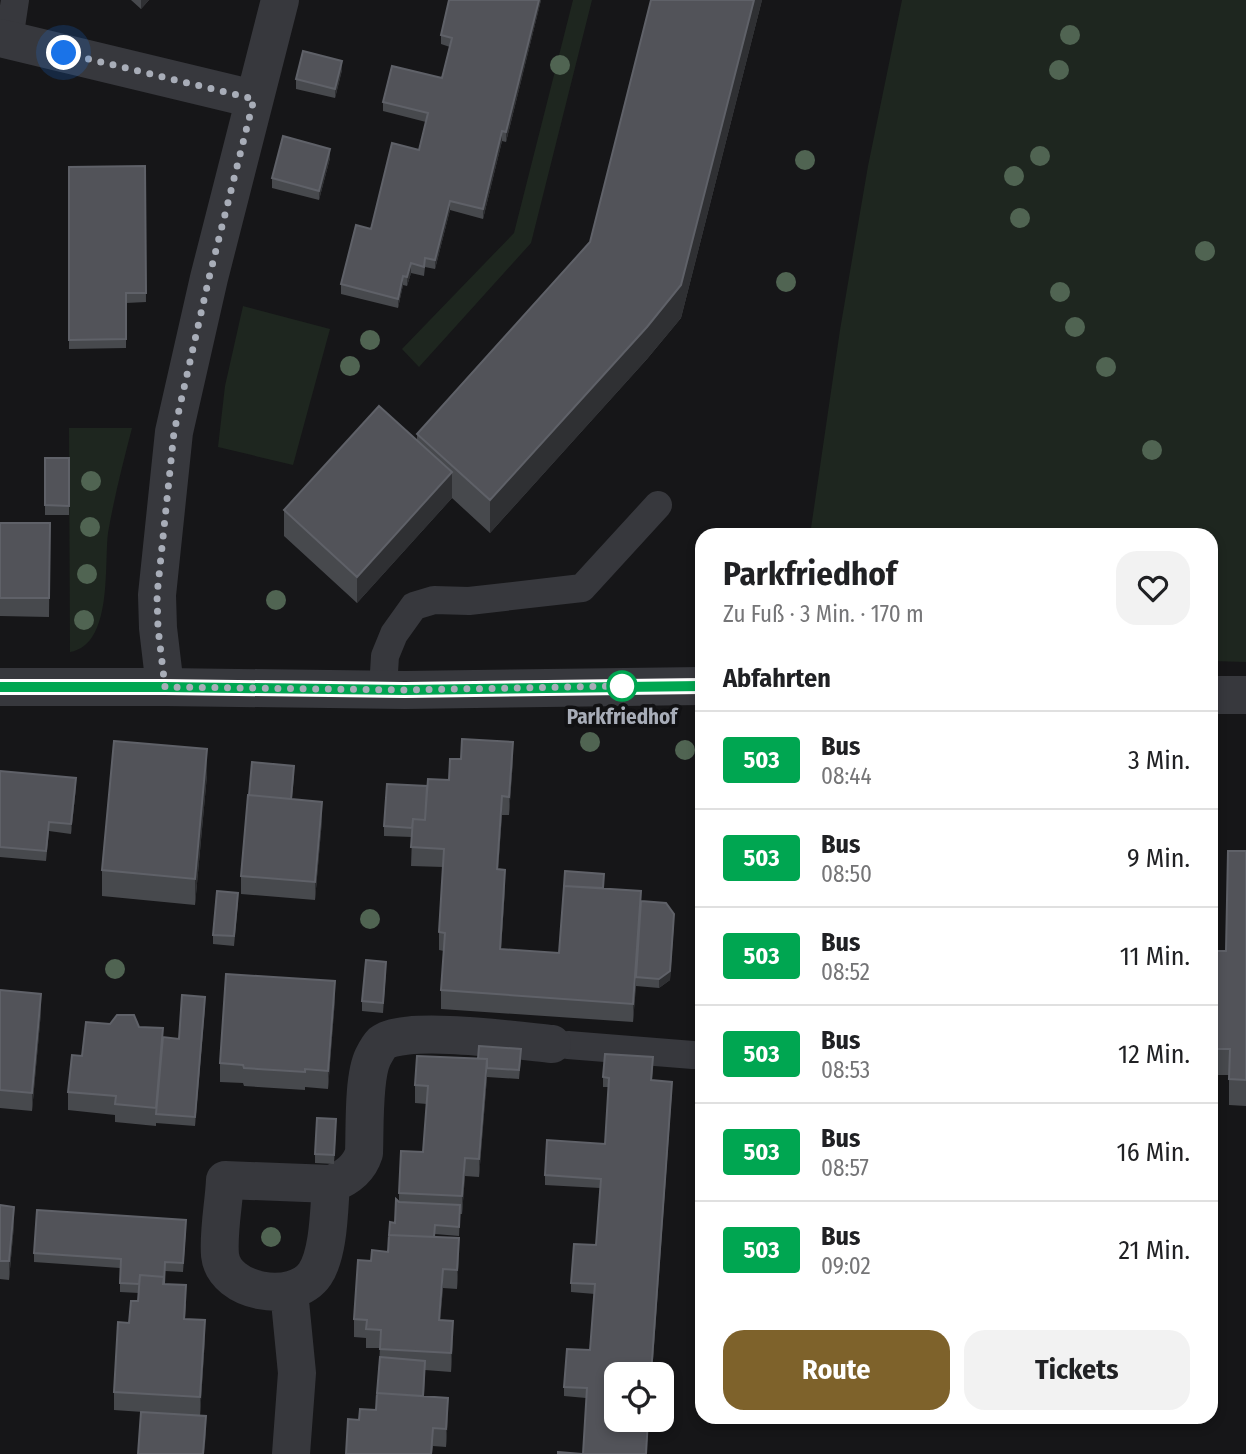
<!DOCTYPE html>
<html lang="de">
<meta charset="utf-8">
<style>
:root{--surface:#fff;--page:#f2f2f2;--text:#202124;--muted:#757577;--line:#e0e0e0;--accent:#7e622b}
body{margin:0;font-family:"Fira Sans Condensed",sans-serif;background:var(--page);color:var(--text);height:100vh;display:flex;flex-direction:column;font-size:26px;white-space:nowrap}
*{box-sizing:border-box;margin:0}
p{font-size:23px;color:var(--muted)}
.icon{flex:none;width:38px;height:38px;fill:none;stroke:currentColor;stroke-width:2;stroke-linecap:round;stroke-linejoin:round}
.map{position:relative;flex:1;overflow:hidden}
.side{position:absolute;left:695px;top:528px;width:523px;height:896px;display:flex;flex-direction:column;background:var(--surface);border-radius:21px;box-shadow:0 4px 10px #0003}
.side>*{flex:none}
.badge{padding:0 14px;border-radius:5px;font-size:24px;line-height:46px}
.tools{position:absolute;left:604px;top:1362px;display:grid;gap:14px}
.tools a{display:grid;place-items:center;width:70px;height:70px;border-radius:14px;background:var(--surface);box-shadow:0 4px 10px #0003;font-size:35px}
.you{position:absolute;width:35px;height:35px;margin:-18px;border:5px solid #fff;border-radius:50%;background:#1a73e8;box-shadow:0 0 0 10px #1a73e833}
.map>.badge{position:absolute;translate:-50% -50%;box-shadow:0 0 0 4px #fff}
h2{padding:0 28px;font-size:26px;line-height:63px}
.round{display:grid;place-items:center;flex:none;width:74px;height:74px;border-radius:21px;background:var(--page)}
.head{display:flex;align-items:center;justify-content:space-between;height:119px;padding:0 28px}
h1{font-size:33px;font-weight:700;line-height:52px}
.primary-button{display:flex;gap:14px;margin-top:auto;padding:14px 28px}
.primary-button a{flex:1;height:80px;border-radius:21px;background:var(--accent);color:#fff;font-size:28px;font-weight:700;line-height:80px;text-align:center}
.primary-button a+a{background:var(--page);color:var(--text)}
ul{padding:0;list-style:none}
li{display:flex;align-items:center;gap:21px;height:98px;padding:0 28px;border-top:2px solid var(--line)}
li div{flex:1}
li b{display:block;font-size:26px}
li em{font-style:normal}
li .badge{min-width:77px;font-weight:700;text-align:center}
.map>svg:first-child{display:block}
.green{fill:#1e261f}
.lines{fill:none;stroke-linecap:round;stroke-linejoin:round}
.lane{stroke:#37383d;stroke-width:28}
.street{stroke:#37383d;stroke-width:38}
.tree{fill:#506452}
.wall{fill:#47494d}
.shaded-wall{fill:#2f3033}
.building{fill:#525359;stroke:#5f6168;stroke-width:2}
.line-casing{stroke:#fff;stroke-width:16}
.line{stroke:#00a651;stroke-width:10}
.walk{stroke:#a8adb8;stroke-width:7;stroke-dasharray:0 12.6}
.stop-dot{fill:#fff;stroke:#00a651;stroke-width:3.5}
.labels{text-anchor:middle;stroke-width:7;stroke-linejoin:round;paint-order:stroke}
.stop-label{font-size:21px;font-weight:bold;fill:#a8adb8;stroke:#111113}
</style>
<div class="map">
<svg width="1246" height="1454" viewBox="0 0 1246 1454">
<rect width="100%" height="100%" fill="#161618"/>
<!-- green -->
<path class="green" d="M 573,0 L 592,0 L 531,243 L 419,367 L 402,349 L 514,233 Z
M 902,0 L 1246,0 L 1246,662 L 1211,661 L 1211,536 L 810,535 L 840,330 L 868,166 Z
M 243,306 L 330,329 L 293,465 L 218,447 L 225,386 Z
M 69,428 L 132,428 C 123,463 114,498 108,533 C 104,565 113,645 70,652 Z"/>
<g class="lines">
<!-- lane -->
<path class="lane" d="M 9,40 L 15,0
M 383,689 L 385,656 L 394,634 L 414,606 L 434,600 L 469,601 L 582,588 L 658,505
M 568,1045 L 693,1055"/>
<!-- street -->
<path class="street" d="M 0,38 L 254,99
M 0,687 L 165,687 L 405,690 L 702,686
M 165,687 L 158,628 L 157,595 L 174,432 L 209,278 L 280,0
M 1211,695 L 1246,695
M 331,1184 C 329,1209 329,1253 315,1274 C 294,1305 224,1293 220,1255 C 218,1232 224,1203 225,1180 L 331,1184 C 347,1178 359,1169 364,1153 C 365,1129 363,1077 373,1057 C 375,1053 379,1046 382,1043 C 403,1025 521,1041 552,1044
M 289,1291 L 297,1373 L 291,1454"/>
</g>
<!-- trees -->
<g class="tree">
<circle cx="1070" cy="35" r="10"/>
<circle cx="560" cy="65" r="10"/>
<circle cx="1059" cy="70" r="10"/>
<circle cx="1040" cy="156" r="10"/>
<circle cx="805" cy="160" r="10"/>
<circle cx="1014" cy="176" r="10"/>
<circle cx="1020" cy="218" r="10"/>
<circle cx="1205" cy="251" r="10"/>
<circle cx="786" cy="282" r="10"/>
<circle cx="1060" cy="292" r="10"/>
<circle cx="1075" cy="327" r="10"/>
<circle cx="370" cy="340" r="10"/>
<circle cx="350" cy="366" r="10"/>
<circle cx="1106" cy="367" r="10"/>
<circle cx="1152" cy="450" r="10"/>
<circle cx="91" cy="481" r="10"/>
<circle cx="90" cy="527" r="10"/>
<circle cx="87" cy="574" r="10"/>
<circle cx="276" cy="600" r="10"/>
<circle cx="84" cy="620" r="10"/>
<circle cx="590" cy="742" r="10"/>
<circle cx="685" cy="750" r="10"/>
<circle cx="370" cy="919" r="10"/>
<circle cx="115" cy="969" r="10"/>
<circle cx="271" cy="1237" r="10"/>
</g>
<!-- wall -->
<path class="wall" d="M 131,0 L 149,0 L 141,9 Z
M 449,0 L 541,0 L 506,142 L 502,141 L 483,219 L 450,210 L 435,269 L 425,267 L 424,276 L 411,273 L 407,286 L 403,285 L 398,308 L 341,294 L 341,284 L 371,229 L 419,150 L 426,122 L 383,111 L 383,102 L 442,78 L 450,47 L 441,44 L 441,35 Z
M 651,0 L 762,0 L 681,318 L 647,359 L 490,533 L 452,498 L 357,603 L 284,536 L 284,510 L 417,440 L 417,434 L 590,242 Z
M 342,70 L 335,98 L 296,89 L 296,79 Z
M 330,158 L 319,200 L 272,188 L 272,178 Z
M 145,166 L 146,302 L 126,303 L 126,348 L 69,349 L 69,167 Z
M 45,458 L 69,458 L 69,515 L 45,515 Z
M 0,523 L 50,523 L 49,617 L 0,616 Z
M 513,760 L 509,815 L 502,815 L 498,869 L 505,888 L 501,949 L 559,953 L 604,889 L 641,901 L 674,923 L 670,980 L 659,988 L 636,986 L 633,1022 L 441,1009 L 441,990 L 444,951 L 439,950 L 439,932 L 443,867 L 411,866 L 412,837 L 384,836 L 384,826 L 427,786 Z
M 0,771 L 76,787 L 71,834 L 49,831 L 46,861 L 0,857 Z
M 207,775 L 195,905 L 102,896 L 102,870 Z
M 294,775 L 292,799 L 322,820 L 315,900 L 241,894 L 241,876 Z
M 1246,851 L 1246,1106 L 1229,1105 L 1229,1075 L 1211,1075 L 1211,951 L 1226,951 Z
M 238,902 L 234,946 L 213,944 L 213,935 Z
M 386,971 L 383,1013 L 362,1011 L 362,1001 Z
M 0,990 L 41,1012 L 32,1111 L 0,1108 Z
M 335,999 L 328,1089 L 305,1087 L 305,1090 L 244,1086 L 243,1083 L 220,1082 L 220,1063 Z
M 205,1007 L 195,1126 L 156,1123 L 156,1120 L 156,1126 L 115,1122 L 115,1115 L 68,1110 L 68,1092 L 82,1056 L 139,1027 L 163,1037 L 179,1039 Z
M 521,1058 L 519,1079 L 487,1077 L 479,1177 L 465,1176 L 462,1214 L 460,1214 L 459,1236 L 435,1234 L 434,1237 L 459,1256 L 457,1289 L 443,1288 L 440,1320 L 453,1339 L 451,1372 L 425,1370 L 424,1396 L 448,1416 L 446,1447 L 433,1446 L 432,1454 L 346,1454 L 359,1420 L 376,1410 L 380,1348 L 366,1348 L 366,1338 L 354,1337 L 354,1319 L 371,1261 L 388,1252 L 395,1223 L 399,1202 L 399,1193 L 423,1152 L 427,1104 L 415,1103 L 415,1085 L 478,1059 Z
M 653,1066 L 652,1081 L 672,1091 L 652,1374 L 616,1374 L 616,1419 L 649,1419 L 646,1454 L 586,1398 L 564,1396 L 564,1387 L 590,1350 L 595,1294 L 571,1292 L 571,1283 L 596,1245 L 600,1188 L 545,1185 L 545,1175 L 605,1144 L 609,1087 L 603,1087 L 603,1077 Z
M 336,1129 L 334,1164 L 315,1163 L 315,1154 Z
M 0,1205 L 14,1225 L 9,1280 L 0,1279 Z
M 186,1229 L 183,1272 L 165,1271 L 164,1284 L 186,1304 L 185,1319 L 205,1338 L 200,1416 L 114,1410 L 114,1392 L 129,1323 L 138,1301 L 139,1293 L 120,1292 L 120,1268 L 34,1262 L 34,1253 Z"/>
<!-- shaded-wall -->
<path class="shaded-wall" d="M 141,0 L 149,0 L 141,9 Z
M 539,0 L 541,0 L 506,142 L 506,132 Z
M 754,0 L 762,0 L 681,318 L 647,359 L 490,533 L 490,500 Z
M 342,61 L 342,70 L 335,98 L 335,89 Z
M 502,131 L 502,141 L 483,219 L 483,209 Z
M 330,149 L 330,158 L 319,200 L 319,191 Z
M 450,201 L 450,210 L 435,269 L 435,260 Z
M 411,263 L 411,273 L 407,286 L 407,277 Z
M 403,276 L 403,285 L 398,308 L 398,299 Z
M 452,472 L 452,498 L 357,603 L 357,577 Z
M 513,742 L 513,760 L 509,815 L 509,797 Z
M 207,749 L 207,775 L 195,905 L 195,879 Z
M 76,778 L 76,787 L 71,834 L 71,824 Z
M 502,796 L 502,815 L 497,887 L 497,869 Z
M 322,802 L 322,820 L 315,900 L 315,882 Z
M 505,870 L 505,888 L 500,967 L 500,949 Z
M 641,891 L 641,909 L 633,1022 L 633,1004 Z
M 674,914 L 670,980 L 659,988 L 659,979 Z
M 335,981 L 335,999 L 328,1089 L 328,1071 Z
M 41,994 L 41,1012 L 32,1111 L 32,1093 Z
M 205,997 L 205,1007 L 195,1126 L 195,1117 Z
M 487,1059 L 487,1077 L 479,1177 L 479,1159 Z
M 672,1082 L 652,1374 L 651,1374 Z
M 465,1158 L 465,1176 L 462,1214 L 462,1196 Z
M 14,1207 L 14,1225 L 9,1280 L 9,1261 Z
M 459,1238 L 459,1256 L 457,1289 L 457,1270 Z
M 443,1269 L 443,1288 L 439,1338 L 439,1320 Z
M 205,1320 L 205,1338 L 200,1416 L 200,1397 Z
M 453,1321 L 453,1339 L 451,1372 L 451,1353 Z
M 448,1398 L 448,1416 L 446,1447 L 446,1429 Z
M 206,1416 L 206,1435 L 204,1454 L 203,1454 Z"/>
<!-- building -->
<path class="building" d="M 449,0 L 539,0 L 506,132 L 502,131 L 483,209 L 450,201 L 435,260 L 425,258 L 424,267 L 411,263 L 407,277 L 403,276 L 398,299 L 341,284 L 356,225 L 371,229 L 392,143 L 419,150 L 428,113 L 383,102 L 392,66 L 442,78 L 452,38 L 441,35 Z
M 651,0 L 754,0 L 681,285 L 647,327 L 490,500 L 417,434 L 590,242 Z
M 303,51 L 342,61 L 335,89 L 296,79 Z
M 283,136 L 330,149 L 319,191 L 272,178 Z
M 145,166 L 146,293 L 126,293 L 126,339 L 69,340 L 69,167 Z
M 379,406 L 452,472 L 357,577 L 284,510 Z
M 45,458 L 69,458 L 69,506 L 45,505 Z
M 0,523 L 50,523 L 49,598 L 0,598 Z
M 462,739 L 513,742 L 509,797 L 502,796 L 497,869 L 505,870 L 500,949 L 559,953 L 564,886 L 641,891 L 633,1004 L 441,990 L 445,933 L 439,932 L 444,849 L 411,847 L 413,819 L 425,820 L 428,779 L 449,780 L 450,759 L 461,759 Z
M 114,741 L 207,749 L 195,879 L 102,870 Z
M 252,762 L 294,766 L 291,799 L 249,795 Z
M 0,771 L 76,778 L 71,824 L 49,822 L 46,851 L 0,847 Z
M 387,784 L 427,786 L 425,820 L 413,819 L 412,828 L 384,826 Z
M 248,795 L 322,802 L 315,882 L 241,876 Z
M 1228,851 L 1246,851 L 1246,1080 L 1229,1079 L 1230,1049 L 1211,1049 L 1211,951 L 1226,951 Z
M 565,871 L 604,874 L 603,888 L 564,886 Z
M 217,891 L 238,893 L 234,936 L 213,935 Z
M 641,901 L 666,903 L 674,914 L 670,971 L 659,979 L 636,977 Z
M 366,960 L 386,962 L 383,1003 L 362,1001 Z
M 226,974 L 335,981 L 328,1071 L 305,1069 L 305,1072 L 244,1068 L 243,1065 L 220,1063 Z
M 0,990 L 41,994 L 32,1093 L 0,1090 Z
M 182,995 L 205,997 L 195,1117 L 156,1114 L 163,1037 L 179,1039 Z
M 117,1015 L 134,1015 L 139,1027 L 163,1028 L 156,1108 L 115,1104 L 116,1096 L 68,1092 L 72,1055 L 82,1056 L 86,1022 L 110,1024 Z
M 479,1046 L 521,1049 L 519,1070 L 487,1068 L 487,1059 L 478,1059 Z
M 605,1054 L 653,1057 L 651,1080 L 672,1082 L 651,1374 L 616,1374 L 616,1419 L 648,1419 L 646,1454 L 583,1454 L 587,1388 L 564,1387 L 567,1349 L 590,1350 L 595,1284 L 571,1283 L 574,1244 L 596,1245 L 601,1179 L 545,1175 L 547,1140 L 605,1144 L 609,1078 L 603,1077 Z
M 417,1056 L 487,1059 L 479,1159 L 465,1158 L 462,1196 L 399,1193 L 401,1151 L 423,1152 L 428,1086 L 415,1085 Z
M 317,1118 L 336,1119 L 334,1155 L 315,1154 Z
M 396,1199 L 399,1202 L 460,1205 L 459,1227 L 435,1225 L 434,1237 L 389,1235 L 390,1222 L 395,1223 Z
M 0,1205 L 14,1207 L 9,1261 L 0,1261 Z
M 37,1210 L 186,1220 L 183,1263 L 165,1262 L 164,1284 L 164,1277 L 140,1275 L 139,1284 L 120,1283 L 121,1259 L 34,1253 Z
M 389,1235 L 459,1238 L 457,1270 L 443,1269 L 439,1320 L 453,1321 L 451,1353 L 380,1349 L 381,1330 L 366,1329 L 367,1320 L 354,1319 L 358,1260 L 371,1261 L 372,1250 L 388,1252 Z
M 140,1275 L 164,1277 L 163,1284 L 186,1285 L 184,1319 L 205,1320 L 200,1397 L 114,1392 L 118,1322 L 129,1323 L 131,1301 L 138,1301 Z
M 380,1357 L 425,1361 L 423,1396 L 377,1393 Z
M 377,1393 L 448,1398 L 446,1429 L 433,1428 L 431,1454 L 346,1454 L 348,1419 L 359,1420 L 360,1409 L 376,1410 Z
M 141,1412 L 206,1416 L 203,1454 L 138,1454 Z
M 558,1452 L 582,1454 L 558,1454 Z"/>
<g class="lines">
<!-- line casing -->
<g class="line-casing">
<path id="line" d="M 0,687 L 165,687 L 405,690 L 702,686"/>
</g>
<!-- line -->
<use href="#line" class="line"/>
<!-- walk -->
<path class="walk" d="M 64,53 L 254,99 L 209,278 L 174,432 L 157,595 L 158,628 L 165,687 L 405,690 L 622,686"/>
</g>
<!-- markers -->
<circle class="stop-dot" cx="622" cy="686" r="14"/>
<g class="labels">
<!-- stop labels -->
<g class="stop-label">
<text x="622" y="724">Parkfriedhof</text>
</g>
</g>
</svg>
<div class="tools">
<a><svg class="icon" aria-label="locate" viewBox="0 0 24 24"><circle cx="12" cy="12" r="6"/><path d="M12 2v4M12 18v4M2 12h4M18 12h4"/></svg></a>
</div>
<div class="you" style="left:64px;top:53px"></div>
<section class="side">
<div class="head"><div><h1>Parkfriedhof</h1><p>Zu Fuß · 3 Min. · 170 m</p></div><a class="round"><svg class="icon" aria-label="heart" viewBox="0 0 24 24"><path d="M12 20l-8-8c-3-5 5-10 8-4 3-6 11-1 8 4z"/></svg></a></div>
<h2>Abfahrten</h2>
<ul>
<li><span class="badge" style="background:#00a651;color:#fff">503</span><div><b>Bus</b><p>08:44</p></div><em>3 Min.</em></li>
<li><span class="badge" style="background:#00a651;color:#fff">503</span><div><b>Bus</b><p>08:50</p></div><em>9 Min.</em></li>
<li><span class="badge" style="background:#00a651;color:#fff">503</span><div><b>Bus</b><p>08:52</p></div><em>11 Min.</em></li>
<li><span class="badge" style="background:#00a651;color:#fff">503</span><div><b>Bus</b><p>08:53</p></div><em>12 Min.</em></li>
<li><span class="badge" style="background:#00a651;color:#fff">503</span><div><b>Bus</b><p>08:57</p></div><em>16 Min.</em></li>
<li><span class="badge" style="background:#00a651;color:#fff">503</span><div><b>Bus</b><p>09:02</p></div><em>21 Min.</em></li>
</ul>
<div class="primary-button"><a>Route</a><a>Tickets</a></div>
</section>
</div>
